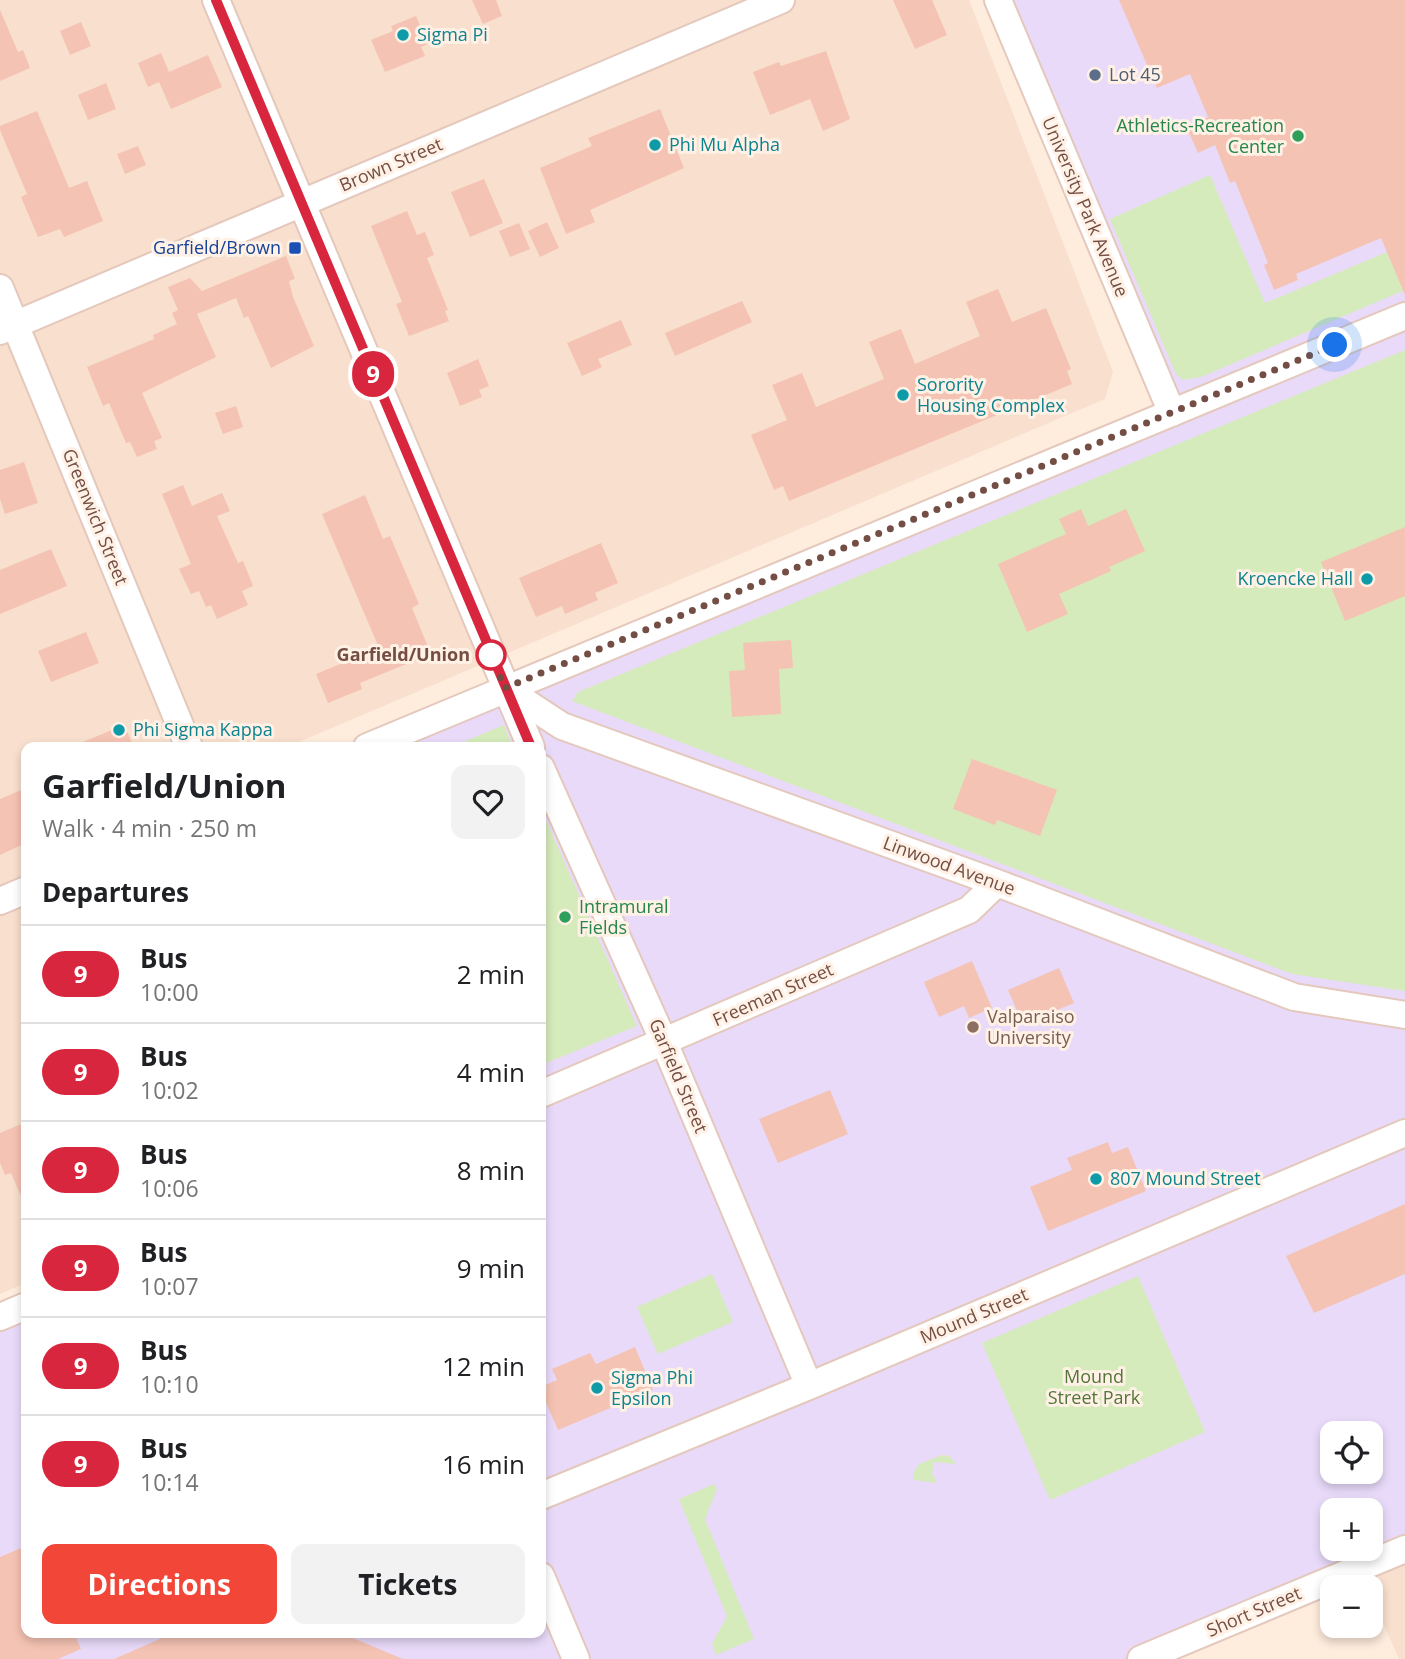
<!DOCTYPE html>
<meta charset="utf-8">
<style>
:root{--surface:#fff;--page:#f2f2f2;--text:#202124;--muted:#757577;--line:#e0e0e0;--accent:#f14638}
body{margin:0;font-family:"Open Sans",sans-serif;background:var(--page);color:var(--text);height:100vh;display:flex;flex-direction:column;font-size:26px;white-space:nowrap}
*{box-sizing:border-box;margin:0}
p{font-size:23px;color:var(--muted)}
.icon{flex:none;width:38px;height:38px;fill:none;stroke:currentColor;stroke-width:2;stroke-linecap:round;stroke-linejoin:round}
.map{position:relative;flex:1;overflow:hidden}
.drawer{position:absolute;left:21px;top:742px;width:525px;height:896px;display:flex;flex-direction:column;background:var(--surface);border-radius:14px;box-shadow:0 4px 10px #0003}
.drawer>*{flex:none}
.badge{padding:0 14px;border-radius:23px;font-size:24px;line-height:46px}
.buttons{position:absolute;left:1320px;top:1421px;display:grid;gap:14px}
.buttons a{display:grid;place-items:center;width:63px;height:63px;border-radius:14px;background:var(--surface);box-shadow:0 4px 10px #0003;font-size:35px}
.you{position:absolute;width:35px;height:35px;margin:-18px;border:5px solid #fff;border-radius:50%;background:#1a73e8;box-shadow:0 0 0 10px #1a73e833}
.map>.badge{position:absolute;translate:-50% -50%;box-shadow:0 0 0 4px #fff}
h2{padding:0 21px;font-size:26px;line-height:63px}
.round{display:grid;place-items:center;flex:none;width:74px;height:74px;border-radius:14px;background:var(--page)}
.head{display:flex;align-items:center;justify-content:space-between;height:119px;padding:0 21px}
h1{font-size:33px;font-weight:700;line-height:52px}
.primary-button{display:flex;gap:14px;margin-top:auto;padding:14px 21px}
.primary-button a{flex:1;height:80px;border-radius:14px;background:var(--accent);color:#fff;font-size:28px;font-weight:700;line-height:80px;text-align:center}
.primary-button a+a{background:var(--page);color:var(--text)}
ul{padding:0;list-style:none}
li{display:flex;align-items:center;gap:21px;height:98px;padding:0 21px;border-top:2px solid var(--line)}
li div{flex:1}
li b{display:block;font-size:26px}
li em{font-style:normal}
li .badge{min-width:77px;font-weight:700;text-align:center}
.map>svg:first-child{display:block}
.residential{fill:#f8dfce}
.education{fill:#e9dafa;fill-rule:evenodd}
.green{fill:#d6ebbb}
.building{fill:#f5c3b3}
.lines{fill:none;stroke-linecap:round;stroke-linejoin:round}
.minor-casing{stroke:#e4c8bc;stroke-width:30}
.minor{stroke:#fff;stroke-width:26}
.line-casing{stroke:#fff;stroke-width:16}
.line{stroke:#d7263d;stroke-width:10}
.walk{stroke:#744e44;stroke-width:7;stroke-dasharray:0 12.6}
.culture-dot{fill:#0f9aa8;stroke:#fff1e5;stroke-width:2.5}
.service-dot{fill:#5c6f8a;stroke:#fff1e5;stroke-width:2.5}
.leisure-dot{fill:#2e9e5b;stroke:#fff1e5;stroke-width:2.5}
.transit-dot{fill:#1a4fb4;stroke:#fff1e5;stroke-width:2.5}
.stop-dot{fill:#fff;stroke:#d7263d;stroke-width:3.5}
.education-dot{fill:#8d6e63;stroke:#fff1e5;stroke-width:2.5}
.labels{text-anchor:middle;stroke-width:6;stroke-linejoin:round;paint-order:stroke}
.culture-label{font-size:18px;fill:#0d838f;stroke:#fff1e5;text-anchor:start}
.service-label{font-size:18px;fill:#4e5e75;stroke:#fff1e5;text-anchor:start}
.leisure-label{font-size:18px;fill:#27864d;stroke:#fff1e5;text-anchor:end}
.street-label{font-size:18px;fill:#744e44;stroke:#fff1e5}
.transit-label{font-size:18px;fill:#164399;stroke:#fff1e5;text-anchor:end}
.stop-label{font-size:18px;font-weight:bold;fill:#744e44;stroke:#fff1e5;text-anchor:end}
.education-label{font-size:18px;fill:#785e54;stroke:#fff1e5;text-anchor:start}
.park-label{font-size:18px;fill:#547539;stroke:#fff1e5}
</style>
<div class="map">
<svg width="1405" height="1659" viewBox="0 0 1405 1659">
<rect width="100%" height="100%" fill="#feecdd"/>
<!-- residential -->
<path class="residential" d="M 0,0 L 969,0 L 1113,372 L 1105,399 L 287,747 L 26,747 L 26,1283 L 0,1294 Z
M 1405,1549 L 1405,1659 L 1399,1659 L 1370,1594 L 1370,1587 L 1367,1587 L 1359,1568 Z"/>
<!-- education -->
<path class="education" d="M 998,0 L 1405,0 L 1405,1549 L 1141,1659 L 0,1659 L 0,1317 L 26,1306 L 26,1633 L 541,1633 L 541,747 L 367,747 L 1171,413 ZM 1332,1433 L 1370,1433 L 1370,1472 L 1332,1472 ZM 1332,1510 L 1370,1510 L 1370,1549 L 1332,1549 Z"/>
<!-- green -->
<path class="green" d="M 1210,175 L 1265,303 L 1387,252 L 1392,265 L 1398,263 L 1405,290 L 1201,377 L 1183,380 L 1176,374 L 1110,219 Z
M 1405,350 L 1405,991 L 1292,974 L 572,701 L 578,692 Z
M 504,725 L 513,747 L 451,747 Z
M 541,809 L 637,1026 L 541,1065 Z
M 712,1274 L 733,1322 L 658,1354 L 637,1307 Z
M 1138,1276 L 1205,1432 L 1050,1500 L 982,1343 Z
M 942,1455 L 949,1456 L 956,1464 L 934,1462 L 932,1473 L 937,1483 L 914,1480 L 913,1474 L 919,1464 Z
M 714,1484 L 717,1489 L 705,1519 L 754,1639 L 716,1655 L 712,1644 L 727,1616 L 679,1499 Z"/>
<!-- building -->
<path class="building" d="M 472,0 L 496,0 L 502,16 L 483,24 Z
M 893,0 L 932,0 L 947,35 L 915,49 Z
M 1119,0 L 1405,0 L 1405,295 L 1381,238 L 1296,274 L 1298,280 L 1274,290 L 1264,265 L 1268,263 L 1235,181 L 1230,183 L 1215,145 L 1198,153 L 1186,126 L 1208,117 L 1190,74 L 1157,88 Z
M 0,10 L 18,52 L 23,50 L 30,68 L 0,81 Z
M 416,16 L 428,44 L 421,47 L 425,56 L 385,72 L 371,40 L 393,31 L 391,26 Z
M 81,22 L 91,46 L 70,55 L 60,31 Z
M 826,51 L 850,119 L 823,131 L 810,99 L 770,115 L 753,72 L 779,62 L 781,66 Z
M 161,53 L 169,72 L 208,55 L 222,87 L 171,109 L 159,82 L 148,87 L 138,63 Z
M 106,83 L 116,109 L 88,120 L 78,95 Z
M 660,109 L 684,168 L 590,210 L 595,222 L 566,234 L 540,168 L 592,146 L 588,138 Z
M 37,111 L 69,188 L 87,181 L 103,221 L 64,237 L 60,229 L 38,237 L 21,197 L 27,194 L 0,130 L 0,126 Z
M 138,146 L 146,165 L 125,174 L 117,154 Z
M 484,179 L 503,223 L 470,237 L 451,192 Z
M 407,211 L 417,235 L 425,232 L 434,255 L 427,258 L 448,310 L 445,311 L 449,321 L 409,336 L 396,304 L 402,302 L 371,226 Z
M 547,222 L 559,248 L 540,257 L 528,231 Z
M 519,223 L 530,249 L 510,257 L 499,231 Z
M 286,256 L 295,279 L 289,281 L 293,297 L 314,346 L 271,368 L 248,316 L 244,318 L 236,298 L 197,314 L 216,357 L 142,393 L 162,438 L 154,441 L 157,449 L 137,457 L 130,442 L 126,443 L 109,403 L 103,406 L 87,367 L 154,339 L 153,335 L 177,324 L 172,313 L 178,310 L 168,287 L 190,278 L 202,291 Z
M 998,289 L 1012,322 L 1046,308 L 1071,369 L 1067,371 L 1072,384 L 789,501 L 783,486 L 774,490 L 751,435 L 787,420 L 772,385 L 802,373 L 816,407 L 884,379 L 869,342 L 901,329 L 915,364 L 980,336 L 966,302 Z
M 742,301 L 752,322 L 675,356 L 665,333 Z
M 621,320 L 632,345 L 598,359 L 602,367 L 582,376 L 567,343 Z
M 478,359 L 489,386 L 479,390 L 482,397 L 460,406 L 447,373 Z
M 236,406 L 243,427 L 223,434 L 215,413 Z
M 24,462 L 38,503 L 5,514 L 0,499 L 0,470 Z
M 183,485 L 192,506 L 222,493 L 230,511 L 217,516 L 238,563 L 243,561 L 252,583 L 253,586 L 242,591 L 248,605 L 217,619 L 211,605 L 206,607 L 199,591 L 191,594 L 179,569 L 191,564 L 162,494 Z
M 365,495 L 383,539 L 390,536 L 419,604 L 412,608 L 431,654 L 360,683 L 362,689 L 328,703 L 316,674 L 379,648 L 322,514 Z
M 1081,509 L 1088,526 L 1126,509 L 1145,551 L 1109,567 L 1111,571 L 1059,594 L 1068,614 L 1027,632 L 998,564 L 1066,534 L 1059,519 Z
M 1405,527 L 1405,596 L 1345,621 L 1321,562 Z
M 601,543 L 618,583 L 595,593 L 598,600 L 565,614 L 562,606 L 536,617 L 519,578 Z
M 51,549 L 67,586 L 0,614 L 0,570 Z
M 86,632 L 99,663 L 51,682 L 38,651 Z
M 791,640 L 793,668 L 779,669 L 781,714 L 732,717 L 729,671 L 745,670 L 743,643 Z
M 124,725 L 134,747 L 71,747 Z
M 972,759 L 1057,790 L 1040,836 L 997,820 L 995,825 L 953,809 Z
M 26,788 L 26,843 L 0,855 L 0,799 Z
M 972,961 L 992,1008 L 969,1018 L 964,1006 L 939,1017 L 924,982 Z
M 1059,968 L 1074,1003 L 1023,1024 L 1008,990 Z
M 830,1090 L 848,1134 L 778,1163 L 759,1119 Z
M 26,1122 L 26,1208 L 11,1173 L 5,1175 L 0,1163 L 0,1133 Z
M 1108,1142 L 1112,1153 L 1128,1147 L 1146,1191 L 1048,1231 L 1030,1187 L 1072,1170 L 1067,1158 Z
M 1405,1204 L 1405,1274 L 1314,1313 L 1286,1256 Z
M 635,1347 L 653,1390 L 558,1430 L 541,1391 L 541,1387 L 557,1380 L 552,1369 L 590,1353 L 596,1364 Z
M 26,1546 L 26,1633 L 74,1633 L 81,1649 L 58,1659 L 0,1659 L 0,1557 Z
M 157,1633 L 341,1633 L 403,1659 L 114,1659 L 160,1639 Z"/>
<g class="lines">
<!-- minor casing -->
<g class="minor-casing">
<path id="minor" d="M 216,0 L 531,747
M 998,0 L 1172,413
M 0,288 L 189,747
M 0,331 L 781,0
M 504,688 L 562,726 L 997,883 L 1294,997 L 1405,1015
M 367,747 L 1405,316
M 541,768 L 664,1042 L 809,1386
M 0,901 L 26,890
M 541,1094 L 969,910 L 997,883
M 0,1317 L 26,1306
M 541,1496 L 809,1386 L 1405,1133
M 541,1576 L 576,1659
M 1141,1659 L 1405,1549"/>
</g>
<!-- minor -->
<use href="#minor" class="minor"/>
</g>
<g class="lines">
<!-- line casing -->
<g class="line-casing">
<path id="line" d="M 216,0 L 531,747"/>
</g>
<!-- line -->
<use href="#line" class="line"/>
<!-- walk -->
<path class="walk" d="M 491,655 L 488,649 L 505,688 L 1335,345"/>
</g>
<!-- markers -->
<g class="culture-dot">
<circle cx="403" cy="35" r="7"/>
<circle cx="655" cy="145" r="7"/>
<circle cx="903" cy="395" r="7"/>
<circle cx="1367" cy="579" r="7"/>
<circle cx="119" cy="730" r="7"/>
<circle cx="1096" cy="1179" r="7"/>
<circle cx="597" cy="1388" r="7"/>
</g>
<circle class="service-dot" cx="1095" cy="75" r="7"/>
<g class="leisure-dot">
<circle cx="1298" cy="136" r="7"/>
<circle cx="565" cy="917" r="7"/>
</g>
<rect class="transit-dot" x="288" y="241" width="14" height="14" rx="3.5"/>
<circle class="stop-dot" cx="491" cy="655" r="14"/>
<circle class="education-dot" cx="973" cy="1027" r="7"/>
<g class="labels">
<!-- culture labels -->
<g class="culture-label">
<text x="417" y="41">Sigma Pi</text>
<text x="669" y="151">Phi Mu Alpha</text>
<text x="917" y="391">Sorority<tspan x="917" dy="21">Housing Complex</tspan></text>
<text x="1353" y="585" text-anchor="end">Kroencke Hall</text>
<text x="133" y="736">Phi Sigma Kappa</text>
<text x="1110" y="1185">807 Mound Street</text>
<text x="611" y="1384">Sigma Phi<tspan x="611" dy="21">Epsilon</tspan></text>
</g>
<!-- service labels -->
<g class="service-label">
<text x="1109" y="81">Lot 45</text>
</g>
<!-- leisure labels -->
<g class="leisure-label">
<text x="1284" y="132">Athletics-Recreation<tspan x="1284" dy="21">Center</tspan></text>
<text x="579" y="913" text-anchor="start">Intramural<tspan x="579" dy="21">Fields</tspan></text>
</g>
<!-- street labels -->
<g class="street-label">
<text transform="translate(391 165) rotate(-23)" y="6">Brown Street</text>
<text transform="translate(1085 207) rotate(67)" y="6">University Park Avenue</text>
<text transform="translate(95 517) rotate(68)" y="6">Greenwich Street</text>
<text transform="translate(949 866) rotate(20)" y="6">Linwood Avenue</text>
<text transform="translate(773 995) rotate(-24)" y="6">Freeman Street</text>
<text transform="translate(678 1076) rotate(67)" y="6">Garfield Street</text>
<text transform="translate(974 1316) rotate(-23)" y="6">Mound Street</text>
<text transform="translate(1254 1612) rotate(-23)" y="6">Short Street</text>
</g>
<!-- transit labels -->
<g class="transit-label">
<text x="281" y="254">Garfield/Brown</text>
</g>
<!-- stop labels -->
<g class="stop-label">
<text x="470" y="661">Garfield/Union</text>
</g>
<!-- education labels -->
<g class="education-label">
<text x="987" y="1023">Valparaiso<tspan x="987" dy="21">University</tspan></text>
</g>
<!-- park labels -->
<g class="park-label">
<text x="1094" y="1383">Mound<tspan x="1094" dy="21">Street Park</tspan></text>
</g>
</g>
</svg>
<div class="buttons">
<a><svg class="icon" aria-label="locate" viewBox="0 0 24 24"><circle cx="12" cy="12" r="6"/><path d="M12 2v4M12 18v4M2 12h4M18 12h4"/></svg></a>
<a>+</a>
<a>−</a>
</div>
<div class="you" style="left:1335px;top:345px"></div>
<b class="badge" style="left:373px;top:374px;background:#d7263d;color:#fff">9</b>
<section class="drawer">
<div class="head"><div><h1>Garfield/Union</h1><p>Walk · 4 min · 250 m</p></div><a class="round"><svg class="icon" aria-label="heart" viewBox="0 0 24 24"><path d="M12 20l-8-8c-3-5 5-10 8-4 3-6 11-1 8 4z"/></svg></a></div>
<h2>Departures</h2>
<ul>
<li><span class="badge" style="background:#d7263d;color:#fff">9</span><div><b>Bus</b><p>10:00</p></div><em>2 min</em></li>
<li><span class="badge" style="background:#d7263d;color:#fff">9</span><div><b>Bus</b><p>10:02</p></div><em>4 min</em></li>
<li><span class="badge" style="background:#d7263d;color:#fff">9</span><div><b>Bus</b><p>10:06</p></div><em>8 min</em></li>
<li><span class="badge" style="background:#d7263d;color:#fff">9</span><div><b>Bus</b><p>10:07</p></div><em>9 min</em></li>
<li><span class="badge" style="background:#d7263d;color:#fff">9</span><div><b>Bus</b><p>10:10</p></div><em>12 min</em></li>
<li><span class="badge" style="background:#d7263d;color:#fff">9</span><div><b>Bus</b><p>10:14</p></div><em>16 min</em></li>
</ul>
<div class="primary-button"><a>Directions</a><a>Tickets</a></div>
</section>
</div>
